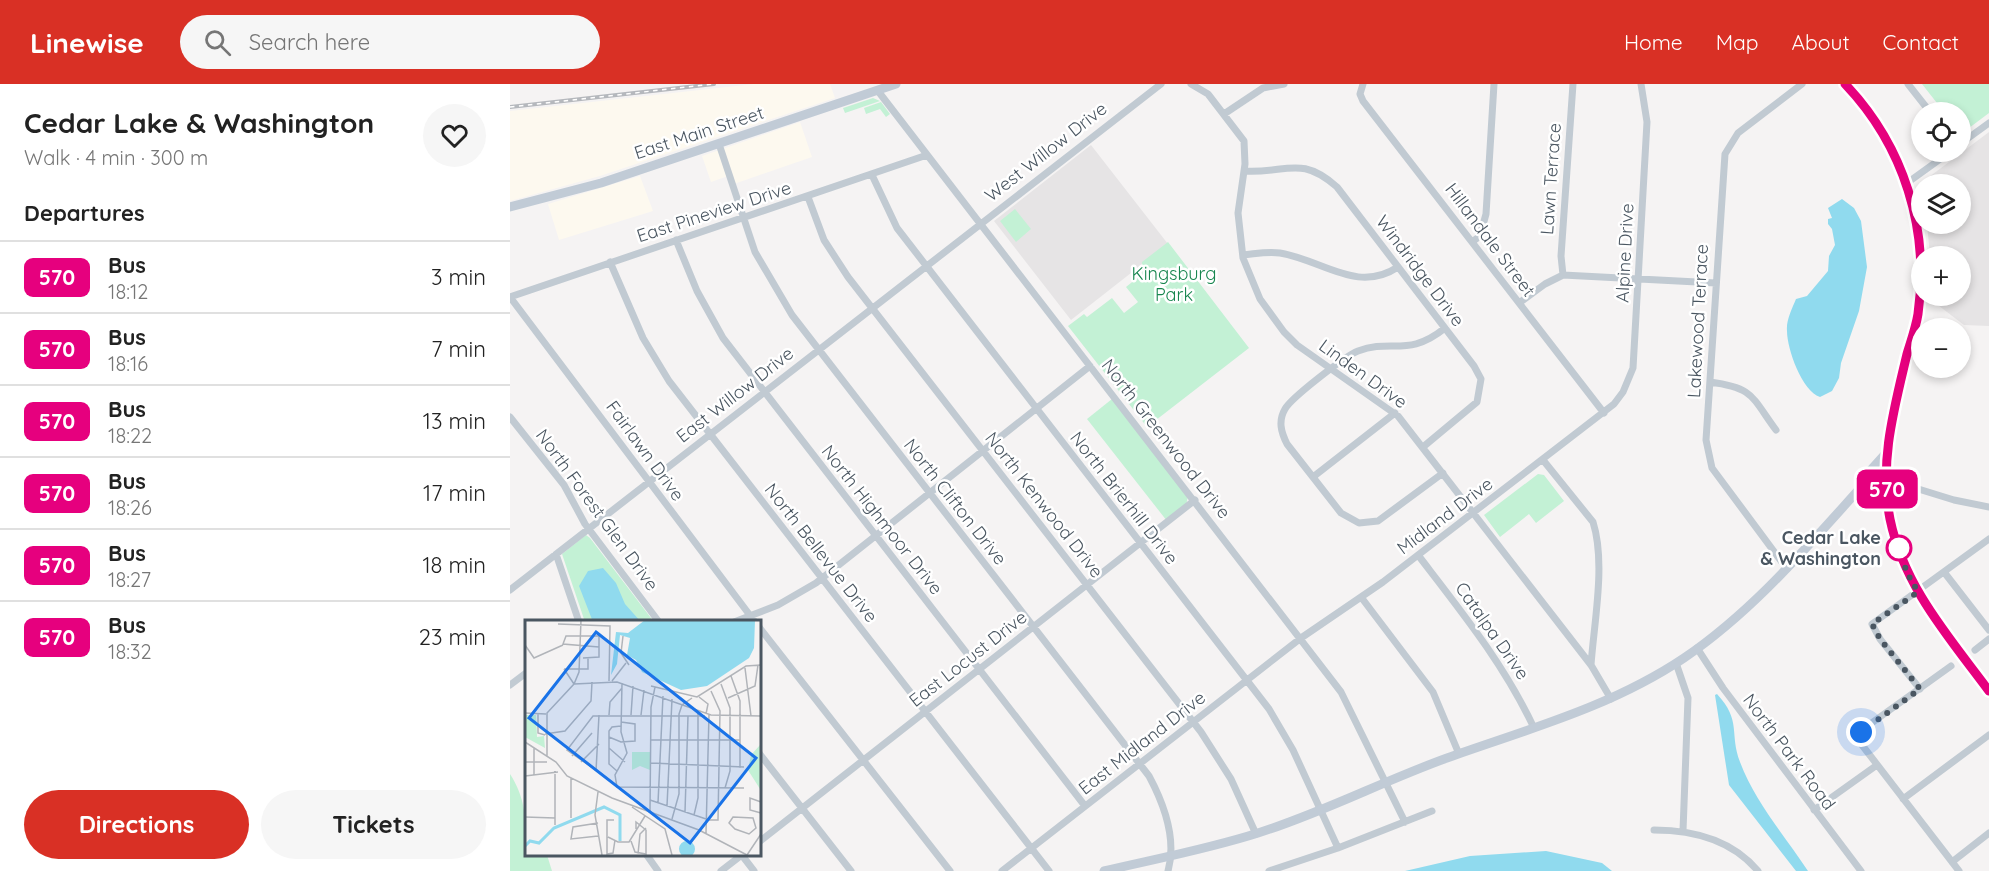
<!DOCTYPE html>
<meta charset="utf-8">
<style>
:root{--surface:#fff;--page:#f6f6f6;--text:#222;--muted:#767676;--line:#e0e0e0;--accent:#d93025}
body{margin:0;font-family:Quicksand,sans-serif;background:var(--page);color:var(--text);height:100vh;display:flex;flex-direction:column;font-size:22px;white-space:nowrap}
*{box-sizing:border-box;margin:0}
p{font-size:20px;color:var(--muted)}
.icon{flex:none;width:33px;height:33px;fill:none;stroke:currentColor;stroke-width:2;stroke-linecap:round;stroke-linejoin:round}
.map{position:relative;flex:1;overflow:hidden}
.panel{display:flex;flex-direction:column;background:var(--surface);width:510px}
.panel>*{flex:none}
.badge{padding:0 12px;border-radius:9px;font-size:21px;line-height:39px}
.fabs{position:absolute;left:1401px;top:18px;display:grid;gap:12px}
.fabs a{display:grid;place-items:center;width:60px;height:60px;border-radius:50%;background:var(--surface);box-shadow:0 3px 9px #0003;font-size:30px}
.you{position:absolute;width:30px;height:30px;margin:-15px;border:4px solid #fff;border-radius:50%;background:#1a73e8;box-shadow:0 0 0 9px #1a73e833}
.map>.badge{position:absolute;translate:-50% -50%;box-shadow:0 0 0 3px #fff}
h2{padding:0 24px;font-size:22px;line-height:54px}
.round{display:grid;place-items:center;flex:none;width:63px;height:63px;border-radius:32px;background:var(--page)}
.headline{display:flex;align-items:center;justify-content:space-between;height:102px;padding:0 24px}
h1{font-size:28px;font-weight:700;line-height:45px}
.cta{display:flex;gap:12px;margin-top:auto;padding:12px 24px}
.cta a{flex:1;height:69px;border-radius:36px;background:var(--accent);color:#fff;font-size:24px;font-weight:700;line-height:69px;text-align:center}
.cta a+a{background:var(--page);color:var(--text)}
ul{padding:0;list-style:none}
li{display:flex;align-items:center;gap:18px;height:72px;padding:0 24px;border-top:2px solid var(--line)}
li div{flex:1}
li b{display:block;font-size:22px}
li em{font-style:normal}
li .badge{min-width:66px;font-weight:700;text-align:center}
header{display:flex;align-items:center;gap:36px;box-sizing:border-box;height:84px;padding:0 30px;background:var(--accent);color:#fff}
header strong{font-size:28px}
nav{display:flex;gap:33px;margin-inline-start:auto;font-size:21px}
.search{width:420px;height:54px;background:var(--page);display:flex;align-items:center;gap:15px;box-sizing:border-box;padding:0 21px;border-radius:33px;color:var(--muted);font-size:22px}
main{display:flex;flex:1;min-height:0}
.map>svg:first-child{display:block}
.commercial{fill:#fdf9ef}
.education{fill:#e6e4e5}
.green{fill:#c3f1d5}
.water{fill:#90daee}
.lines{fill:none;stroke-linecap:round;stroke-linejoin:round}
.street{stroke:#c1cad2;stroke-width:7}
.secondary{stroke:#c1cbd6;stroke-width:9}
.rail-casing{stroke:#b5b8bd;stroke-width:4}
.rail{stroke:#fff;stroke-width:1.5;stroke-dasharray:4.5;stroke-linecap:butt}
.line-casing{stroke:#fff;stroke-width:14}
.line{stroke:#e6007e;stroke-width:9}
.walk{stroke:#4a5661;stroke-width:6;stroke-dasharray:0 10.8}
.stop-dot{fill:#fff;stroke:#e6007e;stroke-width:3}
.labels{text-anchor:middle;stroke-width:5;stroke-linejoin:round;paint-order:stroke}
.street-label{font-size:18px;fill:#4a5661;stroke:#fff}
.park-label{font-size:18px;fill:#17864f;stroke:#fff}
.stop-label{font-size:18px;font-weight:bold;fill:#4a5661;stroke:#fff;text-anchor:end}
.inset-river{fill:none;stroke:#90daee;stroke-width:3}
.inset-road{fill:none;stroke:#b1b4b9;stroke-width:1.5}
.view{fill:#1a73e8;fill-opacity:0.15;stroke:#1a73e8;stroke-width:3}
.inset-edge{fill:none;stroke:#4a5661;stroke-width:3}
</style>
<header>
<strong>Linewise</strong>
<div class="search"><svg class="icon" aria-label="search" viewBox="0 0 24 24"><circle cx="10" cy="10" r="6"/><path d="M15 15l6 6"/></svg>Search here</div>
<nav><a>Home</a><a>Map</a><a>About</a><a>Contact</a></nav>
</header>
<main>
<section class="panel">
<div class="headline"><div><h1>Cedar Lake &amp; Washington</h1><p>Walk · 4 min · 300 m</p></div><a class="round"><svg class="icon" aria-label="heart" viewBox="0 0 24 24"><path d="M12 20l-8-8c-3-5 5-10 8-4 3-6 11-1 8 4z"/></svg></a></div>
<h2>Departures</h2>
<ul>
<li><span class="badge" style="background:#e6007e;color:#fff">570</span><div><b>Bus</b><p>18:12</p></div><em>3 min</em></li>
<li><span class="badge" style="background:#e6007e;color:#fff">570</span><div><b>Bus</b><p>18:16</p></div><em>7 min</em></li>
<li><span class="badge" style="background:#e6007e;color:#fff">570</span><div><b>Bus</b><p>18:22</p></div><em>13 min</em></li>
<li><span class="badge" style="background:#e6007e;color:#fff">570</span><div><b>Bus</b><p>18:26</p></div><em>17 min</em></li>
<li><span class="badge" style="background:#e6007e;color:#fff">570</span><div><b>Bus</b><p>18:27</p></div><em>18 min</em></li>
<li><span class="badge" style="background:#e6007e;color:#fff">570</span><div><b>Bus</b><p>18:32</p></div><em>23 min</em></li>
</ul>
<div class="cta"><a>Directions</a><a>Tickets</a></div>
</section>
<div class="map">
<svg width="1479" height="787" viewBox="0 0 1479 787">
<rect width="100%" height="100%" fill="#f5f3f3"/>
<!-- commercial -->
<path class="commercial" d="M 244,0 L 320,0 L 325,14 L 90,92 L 0,117 L 0,27 Z
M 290,38 L 302,73 L 224,100 L 221,91 L 201,98 L 192,72 Z
M 130,92 L 143,127 L 49,156 L 38,120 Z"/>
<!-- education -->
<path class="education" d="M 1479,48 L 1479,242 L 1454,241 L 1420,215 L 1420,212 L 1450,212 L 1450,172 L 1420,172 L 1417,140 L 1450,140 L 1450,100 L 1413,100 L 1419,93 Z
M 581,61 L 658,160 L 561,236 L 484,137 Z"/>
<!-- green -->
<path class="green" d="M 1412,0 L 1479,0 L 1479,29 L 1451,50 L 1450,28 L 1434,28 Z
M 363,14 L 370,17 L 335,29 L 333,24 Z
M 371,18 L 380,30 L 376,33 L 370,25 L 356,30 L 354,24 Z
M 505,125 L 521,145 L 506,158 L 490,137 Z
M 658,158 L 739,264 L 637,343 L 558,242 L 574,230 L 577,233 L 602,214 L 614,229 L 628,218 L 616,203 L 632,190 L 632,178 Z
M 602,315 L 678,412 L 676,422 L 657,437 L 577,335 Z
M 1028,390 L 1034,391 L 1054,417 L 1026,439 L 1019,430 L 990,453 L 974,431 Z
M 76,451 L 80,454 L 144,538 L 75,538 L 52,470 Z
M 0,690 C 17,716 16,740 16,770 L 37,771 L 42,787 L 0,787 Z"/>
<!-- water -->
<path class="water" d="M 1332,115 L 1344,124 L 1351,137 L 1357,183 L 1349,227 L 1331,279 L 1329,294 L 1322,307 L 1310,313 C 1292,307 1277,265 1277,247 C 1276,236 1282,225 1286,215 L 1297,212 L 1318,187 L 1319,172 L 1325,161 L 1322,145 L 1318,140 L 1318,135 L 1322,134 L 1318,124 Z
M 93,484 L 106,499 L 115,520 L 131,538 L 83,538 L 69,502 L 78,487 Z
M 1207,610 C 1232,637 1219,649 1230,678 C 1245,718 1275,752 1298,787 L 1286,787 L 1219,701 L 1205,611 Z
M 1036,767 L 1092,779 L 1102,787 L 895,787 L 960,772 Z"/>
<g class="lines">
<!-- street -->
<path class="street" d="M 681,0 L 698,10 L 734,57 L 735,80 L 728,129 L 733,174 L 750,215 L 774,248 L 787,261 L 888,332 L 1081,581 L 1101,615
M 853,0 L 850,10 L 853,17 L 1094,329
M 1398,0 L 1420,28
M 368,7 L 831,608 L 895,738
M 714,30 L 753,4 L 774,0
M 209,60 L 245,168 L 282,231 L 639,692 C 654,720 667,755 658,787
M 1450,60 L 1479,39
M 734,87 C 776,90 790,70 827,103 L 964,282 L 971,295 L 967,318 L 913,363
M 362,91 L 387,144 L 759,625 L 783,666 L 828,764
M 1397,99 L 1440,68
M 298,113 L 314,156 L 338,193 L 691,648 L 721,695 L 746,750
M 166,156 L 187,207 L 213,254 L 575,722
M 962,158 L 970,152 L 976,130 L 984,0
M 733,171 C 745,170 757,167 770,169 C 813,176 847,210 888,183
M 100,178 L 133,254 L 159,297 L 539,787
M 1053,191 L 1051,172 L 1063,0
M 0,213 L 417,71
M 0,213 L 245,538
M 1009,219 L 1035,200 L 1053,191 L 1206,199
M 1200,298 C 1244,304 1241,312 1266,346
M 0,333 L 54,401 L 75,440 L 149,538
M 1033,376 L 1083,438 C 1096,479 1084,538 1081,581
M 933,389 L 868,437 L 849,439 L 831,429 L 777,360 C 771,348 768,337 775,325 C 781,314 835,272 848,267 C 882,254 898,274 935,244
M 803,393 L 885,329
M 1376,395 L 1444,416 L 1479,423
M 46,470 L 69,538
M 908,471 C 951,527 994,580 1024,644
M 1277,485 L 1202,384 L 1196,356 L 1215,70 L 1228,49 L 1292,0
M 1434,488 L 1479,546
M 0,506 L 651,0
M 851,513 L 923,608 L 949,670
M 224,538 L 268,521 L 306,499 L 580,282
M 249,543 L 440,787
M 1187,564 L 1213,604 L 1351,787
M 1465,566 L 1479,555
M 1166,579 L 1178,614 L 1173,747
M 1441,582 L 1356,643 L 1349,652 L 1352,661 L 1449,787
M 0,601 L 16,589
M 1410,605 L 1370,555 L 1362,540 L 1479,455
M 249,669 L 341,787
M 1393,715 L 1479,651
M 1304,726 L 1367,681
M 1144,746 C 1184,746 1222,756 1248,787
M 249,758 L 685,416
M 136,770 L 148,787
M 231,770 L 244,787
M 1442,778 L 1479,749
M 211,787 L 233,770
M 492,787 L 791,554 L 873,498 L 1104,320 L 1113,308 L 1123,284 L 1137,38 L 1131,0
M 759,787 L 828,764 L 922,727"/>
<!-- secondary -->
<path class="secondary" d="M 1335,0 C 1394,62 1420,145 1408,230 C 1406,243 1401,257 1397,270 C 1384,325 1369,378 1380,435 C 1394,503 1438,553 1479,607
M 0,123 L 91,99 L 386,0
M 1352,402 L 1359,388 L 1377,368
M 594,787 C 645,775 698,765 748,749 C 812,729 873,697 937,674 C 1018,645 1101,623 1174,574 C 1243,527 1296,464 1352,402 L 1376,395"/>
<!-- rail casing -->
<g class="rail-casing">
<path id="rail" d="M 0,23 L 204,0"/>
</g>
<!-- rail -->
<use href="#rail" class="rail"/>
</g>
<g class="lines">
<!-- line casing -->
<g class="line-casing">
<path id="line" d="M 1335,0 C 1394,62 1420,145 1408,230 C 1406,243 1401,257 1397,270 C 1384,325 1369,378 1380,435 C 1394,503 1439,553 1479,607"/>
</g>
<!-- line -->
<use href="#line" class="line"/>
<!-- walk -->
<path class="walk" d="M 1351,648 L 1410,605 L 1370,555 L 1362,540 L 1408,508 L 1397,489 L 1389,464"/>
</g>
<!-- markers -->
<circle class="stop-dot" cx="1389" cy="464" r="12"/>
<g class="labels">
<!-- street labels -->
<g class="street-label">
<text transform="translate(189 49) rotate(-18)" y="6">East Main Street</text>
<text transform="translate(536 68) rotate(-38)" y="6">West Willow Drive</text>
<text transform="translate(1041 95) rotate(-86)" y="6">Lawn Terrace</text>
<text transform="translate(204 128) rotate(-18)" y="6">East Pineview Drive</text>
<text transform="translate(980 156) rotate(53)" y="6">Hillandale Street</text>
<text transform="translate(1115 169) rotate(-87)" y="6">Alpine Drive</text>
<text transform="translate(910 187) rotate(53)" y="6">Windridge Drive</text>
<text transform="translate(1188 237) rotate(-87)" y="6">Lakewood Terrace</text>
<text transform="translate(853 290) rotate(36)" y="6">Linden Drive</text>
<text transform="translate(225 311) rotate(-38)" y="6">East Willow Drive</text>
<text transform="translate(656 355) rotate(52)" y="6">North Greenwood Drive</text>
<text transform="translate(135 367) rotate(54)" y="6">Fairlawn Drive</text>
<text transform="translate(614 414) rotate(52)" y="6">North Brierhill Drive</text>
<text transform="translate(445 418) rotate(52)" y="6">North Clifton Drive</text>
<text transform="translate(534 421) rotate(52)" y="6">North Kenwood Drive</text>
<text transform="translate(87 426) rotate(54)" y="6">North Forest Glen Drive</text>
<text transform="translate(935 432) rotate(-37)" y="6">Midland Drive</text>
<text transform="translate(372 436) rotate(52)" y="6">North Highmoor Drive</text>
<text transform="translate(311 469) rotate(52)" y="6">North Bellevue Drive</text>
<text transform="translate(982 547) rotate(55)" y="6">Catalpa Drive</text>
<text transform="translate(458 575) rotate(-38)" y="6">East Locust Drive</text>
<text transform="translate(632 659) rotate(-38)" y="6">East Midland Drive</text>
<text transform="translate(1279 668) rotate(53)" y="6">North Park Road</text>
</g>
<!-- park labels -->
<g class="park-label">
<text x="664" y="196">Kingsburg<tspan x="664" dy="21">Park</tspan></text>
</g>
<!-- stop labels -->
<g class="stop-label">
<text x="1371" y="460">Cedar Lake<tspan x="1371" dy="21">&amp; Washington</tspan></text>
</g>
</g>
<!-- overview -->
<g transform="translate(15 536)">
<rect width="236" height="236" fill="#f5f3f3"/>
<path d="M 0,95 L 11,95 L 12,117 L 19,116 L 20,128 L 0,117 ZM 235,125 L 235,169 L 223,150 L 226,135 ZM 107,132 L 125,132 L 125,150 L 115,146 L 107,150 Z" fill="#c3f1d5"/>
<path d="M 120,0 L 230,0 L 229,28 L 224,38 L 182,66 L 156,70 L 117,52 L 111,40 L 102,35 L 105,18 L 95,15 L 92,44 L 86,55 L 91,12 L 103,13 ZM154 229a8 8 0 1 1 16 0a8 8 0 1 1-16 0Z" fill="#90daee"/>
<path class="inset-river" d="M 0,226 L 5,221 L 14,223 L 29,208 L 79,187 L 95,195 L 95,221"/>
<path class="inset-road" d="M 33,4 L 85,6 L 84,61M 98,16 L 96,33 L 104,45M 0,25 L 9,38 L 38,25M 74,27 L 38,24 L 41,16 L 74,16M 58,38 L 74,37 L 74,13M 220,48 L 226,96M 39,49 L 63,49 L 63,38M 39,49 L 49,64M 206,56 L 215,81 L 215,148M 87,61 L 101,43M 97,63 L 96,112 L 102,133 L 90,155 L 92,167 L 219,168M 49,64 L 92,62 L 186,95 L 236,96M 196,64 L 205,88 L 205,151 L 200,168M 126,66 L 172,77 L 221,46 L 236,45M 174,77 L 183,84 L 181,94M 203,78 L 230,66 L 233,45M 0,93 L 21,94M 13,94 L 13,113 L 20,115M 84,95 L 85,82 L 97,68M 106,95 L 108,66M 116,95 L 119,70M 20,114 L 40,111 L 66,81 L 67,62M 84,117 L 96,122 L 110,121 L 110,104 L 96,102M 126,120 L 215,120M 0,122 L 31,142 L 42,156 L 87,178 L 174,210 L 222,235M 9,128 L 9,155M 84,128 L 100,142M 22,136 L 22,93 L 49,64 L 54,52 L 56,0M 47,136 L 67,113M 0,142 L 22,142M 56,142 L 74,124M 126,143 L 219,147M 71,151 L 74,95M 92,151 L 84,144 L 84,111 L 87,107 L 96,106M 78,155 L 42,130 L 68,96 L 180,96M 0,156 L 33,152M 46,158 L 46,198M 73,172 L 70,195 L 77,235M 125,180 L 184,200 L 193,200 L 195,91 L 186,71M 236,182 L 225,178 L 225,190 L 236,193M 133,183 L 138,76M 142,186 L 147,79M 107,187 L 140,209 L 147,235M 125,191 L 126,87 L 130,67M 160,192 L 163,96M 169,195 L 173,178 L 173,93M 0,197 L 30,198M 208,197 L 228,198 L 231,208 L 224,214 L 210,209 L 204,203 ZM 147,199 L 154,174 L 154,94 L 157,85 L 167,78M 89,200 L 82,200 L 82,234 L 88,233 L 90,220M 73,203 L 48,207 L 46,219 L 73,216M 30,205 L 30,151M 181,213 L 184,94M 83,217 L 93,222 L 104,222 L 120,196M 106,221 L 110,232 L 121,234 L 121,210 L 111,202 L 111,209M 113,234 L 115,214 L 121,208M 222,235 L 236,214"/>
<path class="view" d="M 71,12 L 231,138 L 165,223 L 4,98 Z"/>
<rect width="236" height="236" class="inset-edge"/>
</g>
</svg>
<div class="fabs">
<a><svg class="icon" aria-label="locate" viewBox="0 0 24 24"><circle cx="12" cy="12" r="6"/><path d="M12 2v4M12 18v4M2 12h4M18 12h4"/></svg></a>
<a><svg class="icon" aria-label="layers" viewBox="0 0 24 24"><path d="M12 4l9 5-9 5-9-5zM3 14l9 5 9-5"/></svg></a>
<a>+</a>
<a>−</a>
</div>
<div class="you" style="left:1351px;top:648px"></div>
<b class="badge" style="left:1377px;top:405px;background:#e6007e;color:#fff">570</b>
</div>
</main>
